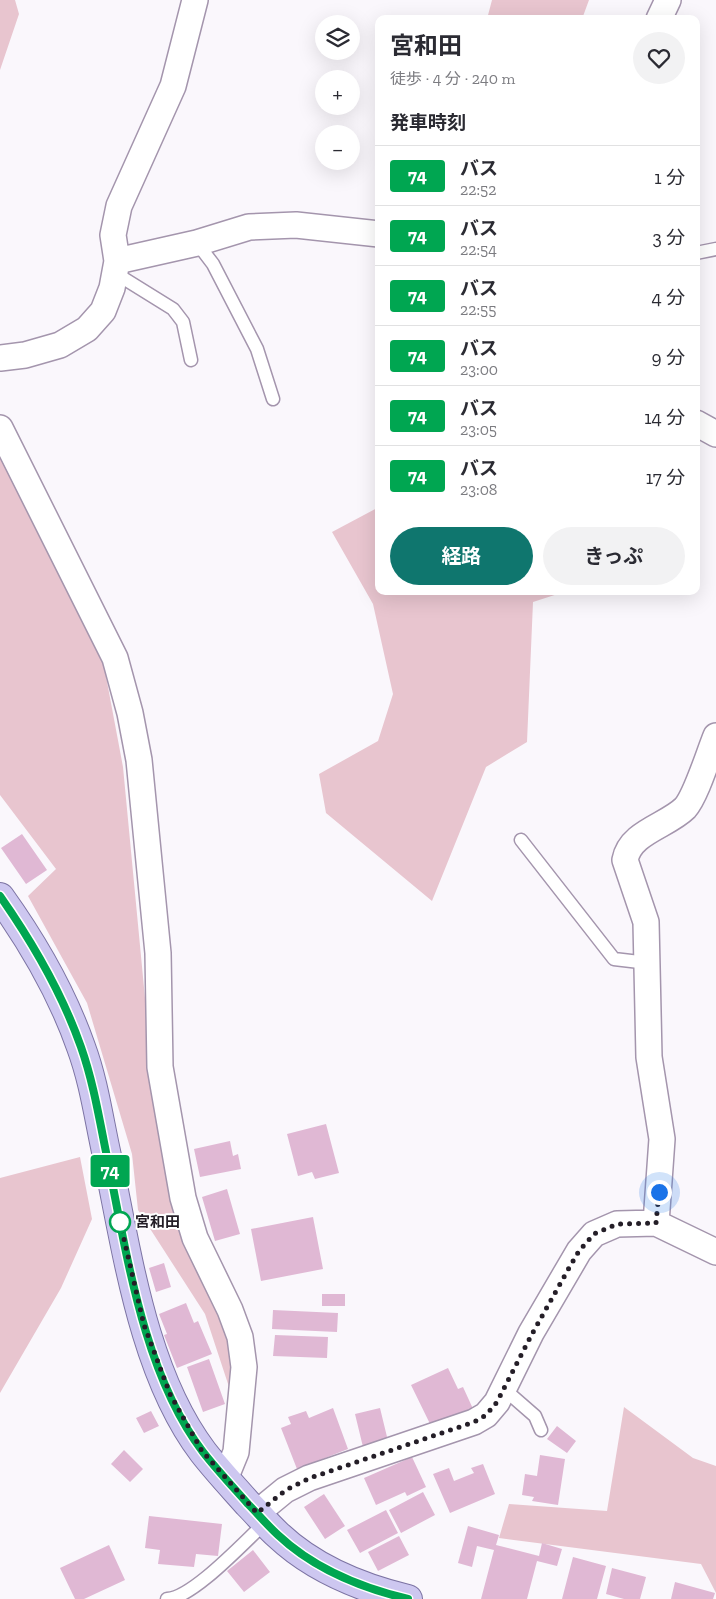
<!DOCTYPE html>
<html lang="ja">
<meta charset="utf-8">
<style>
:root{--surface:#fff;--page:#f2f2f3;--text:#2b2b33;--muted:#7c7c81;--line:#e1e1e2;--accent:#0f766e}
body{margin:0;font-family:"Zilla Slab","Noto Sans JP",serif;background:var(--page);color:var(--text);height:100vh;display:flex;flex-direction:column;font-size:19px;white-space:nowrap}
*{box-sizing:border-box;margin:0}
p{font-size:16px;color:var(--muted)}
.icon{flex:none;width:28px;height:28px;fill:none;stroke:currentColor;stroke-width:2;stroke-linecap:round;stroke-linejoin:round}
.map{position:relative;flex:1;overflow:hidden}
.details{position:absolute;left:375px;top:15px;width:325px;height:580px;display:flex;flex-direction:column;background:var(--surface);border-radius:10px;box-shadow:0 5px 20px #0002}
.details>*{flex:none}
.badge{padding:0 10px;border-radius:4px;font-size:18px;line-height:32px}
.tools{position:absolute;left:315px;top:15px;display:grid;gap:10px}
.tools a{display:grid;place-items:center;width:45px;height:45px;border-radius:50%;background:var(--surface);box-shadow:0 5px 20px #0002;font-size:25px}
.you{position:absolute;width:25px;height:25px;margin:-12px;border:4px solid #fff;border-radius:50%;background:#1a73e8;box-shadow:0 0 0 8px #1a73e833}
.map>.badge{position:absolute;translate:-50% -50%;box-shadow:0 0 0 2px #fff}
h2{padding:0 15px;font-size:19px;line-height:45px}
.round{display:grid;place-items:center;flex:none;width:52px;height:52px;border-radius:26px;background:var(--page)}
.overview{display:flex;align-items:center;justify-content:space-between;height:85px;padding:0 15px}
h1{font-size:24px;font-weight:700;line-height:38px}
.cta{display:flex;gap:10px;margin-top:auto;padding:10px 15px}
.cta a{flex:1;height:58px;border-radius:30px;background:var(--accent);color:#fff;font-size:20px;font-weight:700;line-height:58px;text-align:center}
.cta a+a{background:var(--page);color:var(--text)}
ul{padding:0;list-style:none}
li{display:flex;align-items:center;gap:15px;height:60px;padding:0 15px;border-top:1px solid var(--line)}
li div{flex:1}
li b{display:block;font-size:19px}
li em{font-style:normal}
li .badge{min-width:55px;font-weight:700;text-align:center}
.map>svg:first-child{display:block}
.green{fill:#e8c5cf}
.building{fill:#e0b8d4}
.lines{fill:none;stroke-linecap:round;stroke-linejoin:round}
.service-casing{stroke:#a495ad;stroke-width:15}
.minor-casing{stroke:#a495ad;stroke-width:28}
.primary-casing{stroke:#7c73a3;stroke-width:30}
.service{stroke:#fff;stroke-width:12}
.minor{stroke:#fff;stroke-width:25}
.primary{stroke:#cdc7f0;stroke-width:28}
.line-casing{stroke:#fff;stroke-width:11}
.line{stroke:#00a651;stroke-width:8}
.walk{stroke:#241e27;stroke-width:5;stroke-dasharray:0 9}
.stop-dot{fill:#fff;stroke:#00a651;stroke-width:2.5}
.labels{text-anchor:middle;stroke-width:4;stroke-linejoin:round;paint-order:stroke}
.stop-label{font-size:15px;font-weight:bold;fill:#241e27;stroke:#fff;text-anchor:start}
</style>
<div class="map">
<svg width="716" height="1599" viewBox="0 0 716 1599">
<rect width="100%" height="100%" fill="#faf7fc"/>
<!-- green -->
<path class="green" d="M 0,0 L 15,0 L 19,14 L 0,70 Z
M 492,0 L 589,0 L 582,19 L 487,19 Z
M 0,453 L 102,655 L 123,767 L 151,1061 L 236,1356 L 231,1393 L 205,1314 L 138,1210 L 132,1154 L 87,1003 L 28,896 L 56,869 L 0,795 Z
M 379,507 L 379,591 L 567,591 L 533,602 L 527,742 L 486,767 L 432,901 L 326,813 L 319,774 L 378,741 L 393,694 L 373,604 L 332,532 Z
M 80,1157 L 92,1219 L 61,1288 L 0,1393 L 0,1178 Z
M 624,1407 L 693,1458 L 716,1466 L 716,1593 L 701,1564 L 499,1538 L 509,1504 L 607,1511 Z"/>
<!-- building -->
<path class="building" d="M 22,834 L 47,870 L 26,884 L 1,848 Z
M 326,1124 L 339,1173 L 315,1179 L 312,1172 L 298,1176 L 287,1134 Z
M 230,1141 L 233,1156 L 238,1154 L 241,1169 L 200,1177 L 194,1149 Z
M 227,1189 L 240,1234 L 215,1241 L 202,1197 Z
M 313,1217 L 323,1269 L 261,1281 L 251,1229 Z
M 164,1263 L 171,1287 L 156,1292 L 149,1268 Z
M 322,1294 L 345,1294 L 345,1306 L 322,1306 Z
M 186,1303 L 194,1323 L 198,1321 L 212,1354 L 177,1368 L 164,1335 L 167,1334 L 159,1314 Z
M 273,1310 L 338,1313 L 337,1332 L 272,1329 Z
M 275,1335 L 328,1337 L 327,1358 L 273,1356 Z
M 209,1359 L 225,1404 L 203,1412 L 187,1367 Z
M 448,1368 L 458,1389 L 463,1387 L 474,1411 L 433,1430 L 411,1385 Z
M 333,1408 L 348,1449 L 297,1469 L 281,1428 L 291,1424 L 288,1417 L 306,1411 L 309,1418 Z
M 380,1408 L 388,1441 L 363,1447 L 355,1414 Z
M 151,1411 L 159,1426 L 144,1433 L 136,1418 Z
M 557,1426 L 576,1441 L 567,1453 L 547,1439 Z
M 124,1450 L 143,1469 L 130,1482 L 111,1464 Z
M 540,1455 L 565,1459 L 558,1505 L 532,1501 L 534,1497 L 522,1495 L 525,1474 L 537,1476 Z
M 412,1457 L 426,1487 L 407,1496 L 405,1492 L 376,1505 L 364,1478 Z
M 483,1464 L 495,1494 L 450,1513 L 433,1474 L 449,1468 L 454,1481 L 474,1473 L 471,1468 Z
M 423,1492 L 435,1515 L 401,1533 L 389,1510 Z
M 324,1494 L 345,1526 L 325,1539 L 304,1507 Z
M 386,1510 L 398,1533 L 360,1553 L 347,1530 Z
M 149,1516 L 222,1524 L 218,1556 L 196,1554 L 194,1567 L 158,1564 L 160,1550 L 145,1548 Z
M 468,1526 L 499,1535 L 496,1545 L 539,1556 L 542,1543 L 562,1549 L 557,1566 L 537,1561 L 527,1599 L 481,1599 L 494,1550 L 477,1546 L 472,1567 L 458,1563 Z
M 399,1536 L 409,1555 L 378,1571 L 368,1552 Z
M 109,1545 L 125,1580 L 84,1599 L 75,1599 L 60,1568 Z
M 253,1550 L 270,1572 L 244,1592 L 227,1571 Z
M 573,1557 L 606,1566 L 597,1599 L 562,1599 Z
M 612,1568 L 646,1577 L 640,1599 L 624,1599 L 606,1594 Z
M 675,1582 L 715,1593 L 713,1599 L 671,1599 Z"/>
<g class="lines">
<!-- service casing -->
<g class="service-casing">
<path id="service" d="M 197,243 L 213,264 L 257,349 L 273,399
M 696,253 L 716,249
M 115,273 L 173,309 L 183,322 L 191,360
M 521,840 L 614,959 L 648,963
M 504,1389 L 535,1416 L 541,1430
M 167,1599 C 193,1598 245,1541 266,1522"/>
</g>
<!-- minor casing -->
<g class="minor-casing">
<path id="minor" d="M 659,19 L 668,0
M 117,261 L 197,243 L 249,227 L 296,225 L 379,234
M 0,358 L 25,355 L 60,345 L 87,329 L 103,311 L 112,288 L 117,261 L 113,235 L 119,206 L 173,86 L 195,0
M 696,423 L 716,434
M 0,428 L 115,658 L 130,713 L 139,760 L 158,953 L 160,1067 L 183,1198 L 195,1238 L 230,1310 L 240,1337 L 244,1367 L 236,1452 L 225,1479
M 656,1223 L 662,1139 L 649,1057 L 646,922 L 625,860 C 630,832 667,826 685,808 C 696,796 709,753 716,736
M 257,1513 L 285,1490 L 309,1478 L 474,1422 L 486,1415 L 497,1402 L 531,1333 L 579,1251 L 594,1234 L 617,1224 L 656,1223 L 716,1252"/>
</g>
<!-- primary casing -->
<g class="primary-casing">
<path id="primary" d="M 0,897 C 33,943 62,993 81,1047 C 94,1082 99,1120 107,1156 C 127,1251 143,1373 203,1452 C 217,1470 233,1487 248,1504 C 258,1514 267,1525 278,1535 C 313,1568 362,1588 408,1599"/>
</g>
<!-- service -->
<use href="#service" class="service"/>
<!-- minor -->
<use href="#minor" class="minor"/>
<!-- primary -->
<use href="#primary" class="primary"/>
</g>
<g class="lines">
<!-- line casing -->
<g class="line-casing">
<path id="line" d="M 0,896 C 33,943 62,993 81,1047 C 93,1081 99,1117 106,1152 C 126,1248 142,1372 203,1452 C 217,1470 233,1487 248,1504 C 258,1514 267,1525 278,1535 C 313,1568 362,1588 408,1599"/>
</g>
<!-- line -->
<use href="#line" class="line"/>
<!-- walk -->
<path class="walk" d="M 120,1222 L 144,1325 L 170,1394 L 202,1451 L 257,1513 L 286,1490 L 310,1478 L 474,1422 L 486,1415 L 497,1402 L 532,1334 L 569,1268 L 579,1251 L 594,1234 L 617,1224 L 656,1223 L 659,1192"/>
</g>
<!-- markers -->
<circle class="stop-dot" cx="120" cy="1222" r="10"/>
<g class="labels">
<!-- stop labels -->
<g class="stop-label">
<text x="135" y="1227">宮和田</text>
</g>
</g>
</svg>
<div class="tools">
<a><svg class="icon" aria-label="layers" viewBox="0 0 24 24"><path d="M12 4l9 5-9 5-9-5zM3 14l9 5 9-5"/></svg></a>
<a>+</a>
<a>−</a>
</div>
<div class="you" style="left:659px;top:1192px"></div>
<b class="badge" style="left:110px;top:1171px;background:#00a651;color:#fff">74</b>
<section class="details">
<div class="overview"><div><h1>宮和田</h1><p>徒歩 · 4 分 · 240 m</p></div><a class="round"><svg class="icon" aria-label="heart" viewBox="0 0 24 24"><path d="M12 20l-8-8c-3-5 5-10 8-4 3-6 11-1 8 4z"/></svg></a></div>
<h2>発車時刻</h2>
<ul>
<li><span class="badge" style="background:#00a651;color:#fff">74</span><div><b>バス</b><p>22:52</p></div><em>1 分</em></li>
<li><span class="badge" style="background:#00a651;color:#fff">74</span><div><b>バス</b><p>22:54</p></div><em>3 分</em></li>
<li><span class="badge" style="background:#00a651;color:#fff">74</span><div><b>バス</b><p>22:55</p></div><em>4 分</em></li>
<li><span class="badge" style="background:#00a651;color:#fff">74</span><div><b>バス</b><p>23:00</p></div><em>9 分</em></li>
<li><span class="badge" style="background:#00a651;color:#fff">74</span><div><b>バス</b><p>23:05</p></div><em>14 分</em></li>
<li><span class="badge" style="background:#00a651;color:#fff">74</span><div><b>バス</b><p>23:08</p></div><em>17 分</em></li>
</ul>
<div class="cta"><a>経路</a><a>きっぷ</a></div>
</section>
</div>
